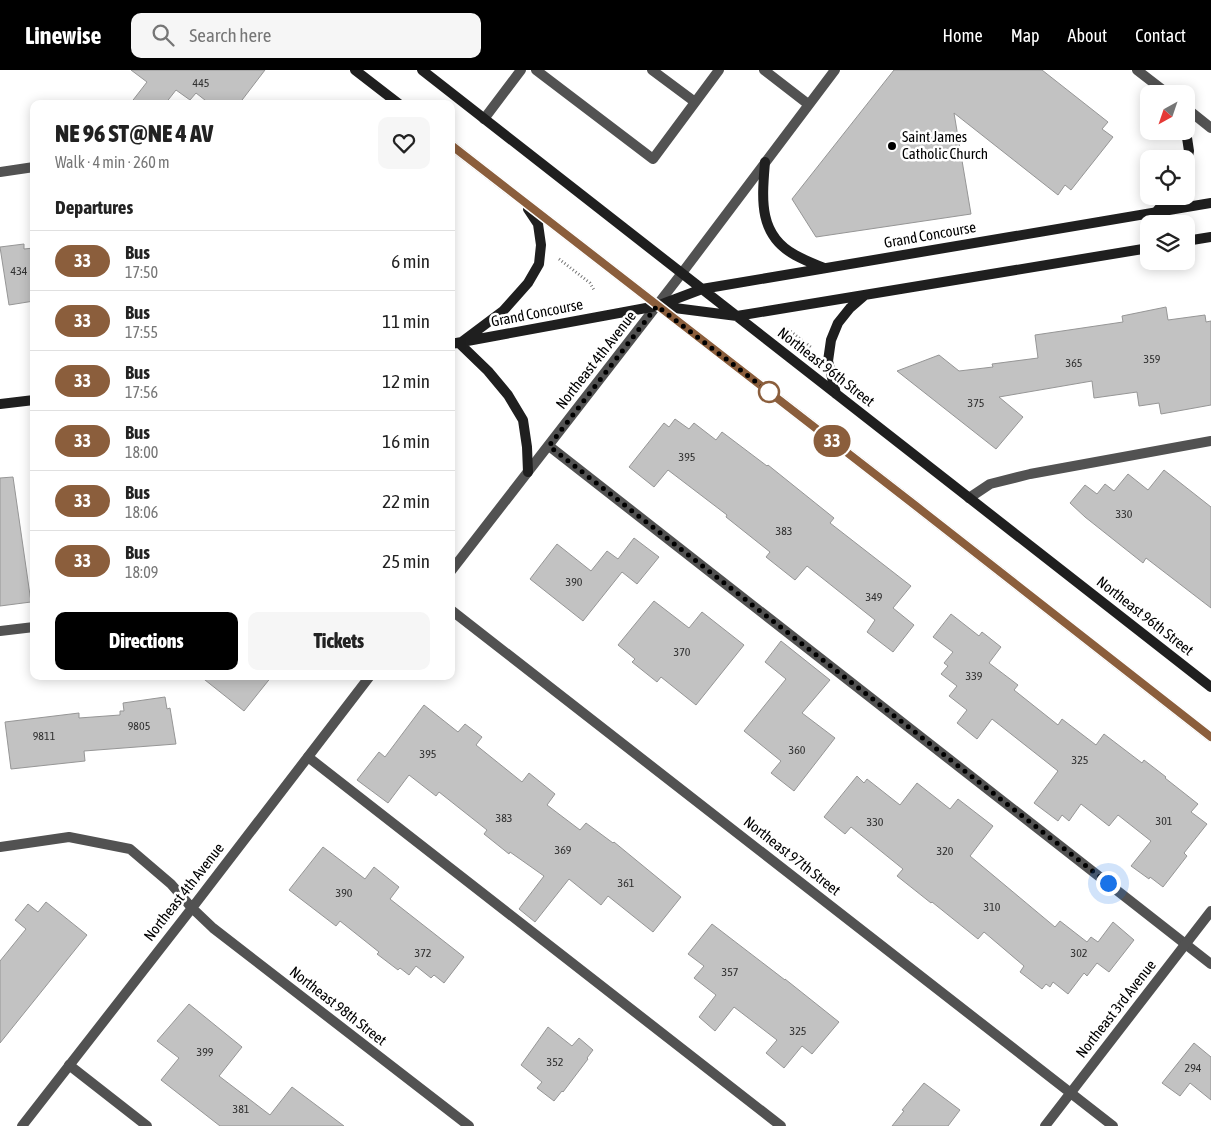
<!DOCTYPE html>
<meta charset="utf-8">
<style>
:root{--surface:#fff;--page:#f6f6f6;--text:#222;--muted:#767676;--line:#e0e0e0;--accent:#000}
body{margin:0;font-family:"Asap Condensed",sans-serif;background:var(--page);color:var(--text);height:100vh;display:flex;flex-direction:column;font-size:19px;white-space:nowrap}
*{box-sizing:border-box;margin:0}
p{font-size:16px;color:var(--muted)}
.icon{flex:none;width:28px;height:28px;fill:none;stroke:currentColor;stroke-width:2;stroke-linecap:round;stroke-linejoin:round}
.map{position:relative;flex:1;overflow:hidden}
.details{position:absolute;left:30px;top:30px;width:425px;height:580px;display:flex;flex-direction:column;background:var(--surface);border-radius:10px;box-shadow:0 2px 12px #0003}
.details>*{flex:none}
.badge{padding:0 10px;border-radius:16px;font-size:18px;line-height:32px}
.needle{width:32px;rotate:220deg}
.controls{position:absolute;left:1140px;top:15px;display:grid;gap:10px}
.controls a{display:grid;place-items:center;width:55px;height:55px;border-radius:10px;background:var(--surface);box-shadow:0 2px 12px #0003;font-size:25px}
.you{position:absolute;width:25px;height:25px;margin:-12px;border:4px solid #fff;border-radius:50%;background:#1a73e8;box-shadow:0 0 0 8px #1a73e833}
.map>.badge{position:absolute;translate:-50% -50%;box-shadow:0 0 0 2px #fff}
h2{padding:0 25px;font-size:19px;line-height:45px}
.round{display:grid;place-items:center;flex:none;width:52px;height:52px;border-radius:10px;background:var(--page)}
.summary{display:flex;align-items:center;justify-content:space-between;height:85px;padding:0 25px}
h1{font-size:24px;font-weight:800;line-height:38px}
.cta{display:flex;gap:10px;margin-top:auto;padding:10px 25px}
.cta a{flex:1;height:58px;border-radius:10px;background:var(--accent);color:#fff;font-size:20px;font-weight:800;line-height:58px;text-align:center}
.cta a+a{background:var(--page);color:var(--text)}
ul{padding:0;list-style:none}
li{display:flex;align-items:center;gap:15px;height:60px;padding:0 25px;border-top:1px solid var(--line)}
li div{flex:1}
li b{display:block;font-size:19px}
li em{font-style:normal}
li .badge{min-width:55px;font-weight:700;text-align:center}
header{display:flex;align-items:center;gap:30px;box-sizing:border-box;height:70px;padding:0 25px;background:var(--accent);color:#fff}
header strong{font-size:24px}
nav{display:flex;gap:28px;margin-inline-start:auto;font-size:18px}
.search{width:350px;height:45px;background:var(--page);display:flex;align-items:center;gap:12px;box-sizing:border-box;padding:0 18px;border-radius:10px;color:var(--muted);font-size:19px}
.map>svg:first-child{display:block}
.building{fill:#c2c2c2;stroke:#969696}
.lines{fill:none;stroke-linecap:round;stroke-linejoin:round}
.path{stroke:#747474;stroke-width:3;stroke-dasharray:1 2.5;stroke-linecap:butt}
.lane{stroke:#525252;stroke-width:10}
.street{stroke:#525252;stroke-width:10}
.secondary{stroke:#1f1f1f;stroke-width:10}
.line-casing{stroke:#fff;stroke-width:11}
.line{stroke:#8b5e3c;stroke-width:8}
.walk{stroke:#000;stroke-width:5;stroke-dasharray:0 9}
.poi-dot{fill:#000;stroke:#fff;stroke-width:2}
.stop-dot{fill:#fff;stroke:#8b5e3c;stroke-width:2.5}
.labels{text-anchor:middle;stroke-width:5;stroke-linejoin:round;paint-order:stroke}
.number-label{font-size:12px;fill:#303030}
.poi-label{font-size:15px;fill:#000;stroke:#fff;text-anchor:start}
.street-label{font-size:15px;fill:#000;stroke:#fff}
</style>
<header>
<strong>Linewise</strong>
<div class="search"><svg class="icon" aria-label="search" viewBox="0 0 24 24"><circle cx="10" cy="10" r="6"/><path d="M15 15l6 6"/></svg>Search here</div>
<nav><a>Home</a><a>Map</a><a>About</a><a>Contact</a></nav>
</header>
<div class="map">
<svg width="1211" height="1056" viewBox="0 0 1211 1056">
<rect width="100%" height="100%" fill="#fff"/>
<!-- building -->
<path class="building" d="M 131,0 L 265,0 L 239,34 L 210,34 L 196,23 L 190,30 L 176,20 L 165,34 L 130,34 L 147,12 Z
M 894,0 L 1042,0 L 1108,52 L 1102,59 L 1113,67 L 1071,120 L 1065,115 L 1058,125 L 954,43 L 971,144 L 816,167 L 792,129 Z
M 24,174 L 24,179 L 34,178 L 34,231 L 9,235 L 0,177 Z
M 1166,237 L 1168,250 L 1205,245 L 1206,252 L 1211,251 L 1211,335 L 1161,344 L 1159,333 L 1139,336 L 1137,322 L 1094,328 L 1092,311 L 999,327 L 1023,347 L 996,379 L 897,301 L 939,285 L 959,301 L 993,297 L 992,294 L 1038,288 L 1035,265 L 1123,252 L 1122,246 Z
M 675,349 L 689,359 L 694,353 L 716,370 L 722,362 L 767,396 L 768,395 L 834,448 L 830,453 L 911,516 L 893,538 L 914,555 L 893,582 L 867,562 L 875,550 L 807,496 L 795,510 L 766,487 L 770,482 L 726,447 L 727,445 L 668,400 L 654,417 L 629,397 L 664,353 L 669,357 Z
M 1164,400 L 1211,437 L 1211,538 L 1146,488 L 1143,493 L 1085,447 L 1070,433 L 1085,415 L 1097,424 L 1105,414 L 1114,421 L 1128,404 L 1148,420 Z
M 13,407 L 31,532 L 0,536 L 0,408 Z
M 634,468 L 659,487 L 637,514 L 622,502 L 583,551 L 530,509 L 557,474 L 591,501 L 607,481 L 618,489 Z
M 654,531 L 689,558 L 702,542 L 744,575 L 696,635 L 661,607 L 657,612 L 632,592 L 635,589 L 618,575 Z
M 951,544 L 979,566 L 982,562 L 1001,577 L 989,593 L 1018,615 L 1014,620 L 1058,655 L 1062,649 L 1096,675 L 1104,664 L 1142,693 L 1144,690 L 1166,707 L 1165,708 L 1198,734 L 1191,742 L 1207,754 L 1184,783 L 1187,786 L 1163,817 L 1150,807 L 1149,809 L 1131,796 L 1151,771 L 1118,745 L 1109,756 L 1081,734 L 1069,751 L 1062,745 L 1058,751 L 1034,733 L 1058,701 L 992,649 L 977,669 L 957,653 L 967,640 L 949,626 L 957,616 L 941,604 L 948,596 L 944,593 L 953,582 L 933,567 Z
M 781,571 L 830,610 L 802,643 L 835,668 L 794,721 L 771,703 L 781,691 L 744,661 L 786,609 L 765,592 Z
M 200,606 L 272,606 L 244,641 Z
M 165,627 L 167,639 L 170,638 L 176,674 L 84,681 L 85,691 L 11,699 L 5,652 L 79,643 L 79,648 L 120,645 L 120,641 L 124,641 L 123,633 Z
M 424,635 L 458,662 L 465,654 L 482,667 L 476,675 L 522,712 L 529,703 L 555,724 L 547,735 L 580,760 L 586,753 L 613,773 L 614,772 L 681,827 L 653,862 L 608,826 L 601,835 L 569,809 L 535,852 L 519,839 L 544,806 L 510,782 L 509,784 L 484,764 L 487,760 L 439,722 L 436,726 L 409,705 L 388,733 L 357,710 L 379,682 L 385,687 Z
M 857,706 L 864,713 L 867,709 L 900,735 L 917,713 L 950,739 L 958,729 L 993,756 L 970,786 L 1055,857 L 1060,851 L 1087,872 L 1091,867 L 1098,872 L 1113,852 L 1134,870 L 1109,902 L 1097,893 L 1087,906 L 1084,903 L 1068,924 L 1053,912 L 1050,917 L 1046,914 L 1042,919 L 1020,902 L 1024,896 L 984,862 L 978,869 L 932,832 L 931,833 L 897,806 L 903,799 L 851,757 L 845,764 L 824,747 Z
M 323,777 L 365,809 L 374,797 L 399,817 L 390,829 L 464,887 L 444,913 L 434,905 L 431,908 L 416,896 L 409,905 L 400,898 L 398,900 L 377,884 L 379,882 L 340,851 L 336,856 L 289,820 Z
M 46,832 L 87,865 L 0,973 L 0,891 L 26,859 L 15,850 L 28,834 L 38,842 Z
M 712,854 L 785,910 L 785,909 L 839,952 L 812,984 L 802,976 L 784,998 L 766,983 L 777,970 L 734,937 L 715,961 L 699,947 L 716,925 L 694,908 L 704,896 L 688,884 Z
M 189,934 L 242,977 L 219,1006 L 270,1045 L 292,1017 L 344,1056 L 220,1056 L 161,1010 L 179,988 L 157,971 Z
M 548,957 L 572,976 L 579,968 L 593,980 L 587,988 L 588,989 L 563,1022 L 562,1021 L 554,1031 L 537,1018 L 542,1012 L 521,995 Z
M 1194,973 L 1211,987 L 1211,1030 L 1190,1013 L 1180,1026 L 1162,1013 Z
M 924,1013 L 960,1040 L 948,1056 L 892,1056 L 904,1041 L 902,1040 Z"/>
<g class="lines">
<!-- path -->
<path class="path" d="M 559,189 L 590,213 L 594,220
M 785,257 L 812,278"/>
<!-- lane -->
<path class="lane" d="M 536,0 L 653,89 L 719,0
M 652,0 L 695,32
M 764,0 L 808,34
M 484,49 L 521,0
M 0,102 L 34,97
M 549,376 L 1211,894
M 969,428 L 990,414 L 1030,404 L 1211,371
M 0,561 L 34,557
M 308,687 L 781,1056
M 69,995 L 147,1056"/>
<!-- street -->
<path class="street" d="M 1137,0 L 1168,24
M 1186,38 L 1211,58
M 451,501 L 682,203 L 835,0
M 451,540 L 1113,1056
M 0,777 L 69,767 L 130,779 L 171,814 L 192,838 L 213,858 L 469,1056
M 22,1056 L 192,838 L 370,606
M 1045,1056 L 1211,841"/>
<!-- secondary -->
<path class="secondary" d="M 355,0 L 399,34
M 422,0 L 1211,617
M 1186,61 L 1189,81 L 1186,99
M 451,75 L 916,436 L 1211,667
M 765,92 C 762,129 758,165 795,185 C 804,190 814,194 824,198
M 1156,142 L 1170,126
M 1186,171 L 1211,167
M 659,236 L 737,246 L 1149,178
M 463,271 L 503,241 L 528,213 L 539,194 L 541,175 L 538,154 L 528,139
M 459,273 L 488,301 L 508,325 L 523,350 L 527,377 L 528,402
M 451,274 L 657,236 L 702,219 L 1211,133
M 836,324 L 828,291 L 831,270 L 838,253 L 850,238 L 865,225
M 0,334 L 34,330"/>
</g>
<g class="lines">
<!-- line casing -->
<g class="line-casing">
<path id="line" d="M 451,75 L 916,436 L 1211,667"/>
</g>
<!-- line -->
<use href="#line" class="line"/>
<!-- walk -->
<path class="walk" d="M 769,322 L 657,236 L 549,376 L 1108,813"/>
</g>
<!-- markers -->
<circle class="poi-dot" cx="892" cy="76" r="5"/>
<circle class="stop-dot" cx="769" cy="322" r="10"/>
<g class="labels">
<!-- number labels -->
<g class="number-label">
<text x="201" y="17">445</text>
<text x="19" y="205">434</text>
<text x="1152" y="293">359</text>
<text x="1074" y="297">365</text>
<text x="976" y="337">375</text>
<text x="687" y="391">395</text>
<text x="1124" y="448">330</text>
<text x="784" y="465">383</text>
<text x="574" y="516">390</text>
<text x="874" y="531">349</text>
<text x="682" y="586">370</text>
<text x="974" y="610">339</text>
<text x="139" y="660">9805</text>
<text x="44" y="670">9811</text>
<text x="797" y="684">360</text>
<text x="428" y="688">395</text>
<text x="1080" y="694">325</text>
<text x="504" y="752">383</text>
<text x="1164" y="755">301</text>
<text x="875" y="756">330</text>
<text x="563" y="784">369</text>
<text x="945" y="785">320</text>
<text x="626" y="817">361</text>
<text x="344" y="827">390</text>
<text x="992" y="841">310</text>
<text x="423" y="887">372</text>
<text x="1079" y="887">302</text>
<text x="730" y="906">357</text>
<text x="798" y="965">325</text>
<text x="205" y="986">399</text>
<text x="555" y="996">352</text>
<text x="1193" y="1002">294</text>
<text x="241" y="1043">381</text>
</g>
<!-- poi labels -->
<g class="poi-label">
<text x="902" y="72">Saint James<tspan x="902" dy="17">Catholic Church</tspan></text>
</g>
<!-- street labels -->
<g class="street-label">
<text transform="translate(930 165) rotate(-10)" y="5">Grand Concourse</text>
<text transform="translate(537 243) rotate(-11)" y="5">Grand Concourse</text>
<text transform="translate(596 290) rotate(-52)" y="5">Northeast 4th Avenue</text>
<text transform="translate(826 297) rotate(38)" y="5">Northeast 96th Street</text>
<text transform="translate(1145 546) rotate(38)" y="5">Northeast 96th Street</text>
<text transform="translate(792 786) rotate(38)" y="5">Northeast 97th Street</text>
<text transform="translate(184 822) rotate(-52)" y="5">Northeast 4th Avenue</text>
<text transform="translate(338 936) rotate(38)" y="5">Northeast 98th Street</text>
<text transform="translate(1116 939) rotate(-52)" y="5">Northeast 3rd Avenue</text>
</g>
</g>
</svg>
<div class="controls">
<a><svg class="needle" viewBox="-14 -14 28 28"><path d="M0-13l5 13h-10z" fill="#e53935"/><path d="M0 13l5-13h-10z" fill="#767676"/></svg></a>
<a><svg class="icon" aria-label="locate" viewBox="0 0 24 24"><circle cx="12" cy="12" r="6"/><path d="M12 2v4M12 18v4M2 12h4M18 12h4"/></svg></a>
<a><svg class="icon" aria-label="layers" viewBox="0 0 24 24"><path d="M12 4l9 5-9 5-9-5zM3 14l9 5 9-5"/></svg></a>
</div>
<div class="you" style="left:1108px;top:813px"></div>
<b class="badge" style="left:832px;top:371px;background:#8b5e3c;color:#fff">33</b>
<section class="details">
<div class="summary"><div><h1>NE 96 ST@NE 4 AV</h1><p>Walk · 4 min · 260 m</p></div><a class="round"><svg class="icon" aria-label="heart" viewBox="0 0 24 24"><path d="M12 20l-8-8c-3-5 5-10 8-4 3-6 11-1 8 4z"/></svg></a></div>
<h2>Departures</h2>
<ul>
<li><span class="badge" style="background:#8b5e3c;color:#fff">33</span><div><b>Bus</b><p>17:50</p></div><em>6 min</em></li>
<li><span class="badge" style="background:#8b5e3c;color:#fff">33</span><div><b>Bus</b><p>17:55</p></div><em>11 min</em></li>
<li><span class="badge" style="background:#8b5e3c;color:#fff">33</span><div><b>Bus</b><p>17:56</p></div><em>12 min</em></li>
<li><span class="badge" style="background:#8b5e3c;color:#fff">33</span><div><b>Bus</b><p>18:00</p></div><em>16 min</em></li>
<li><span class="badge" style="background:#8b5e3c;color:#fff">33</span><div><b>Bus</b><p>18:06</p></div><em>22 min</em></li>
<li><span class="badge" style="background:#8b5e3c;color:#fff">33</span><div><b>Bus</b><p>18:09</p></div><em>25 min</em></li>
</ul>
<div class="cta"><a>Directions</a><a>Tickets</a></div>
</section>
</div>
